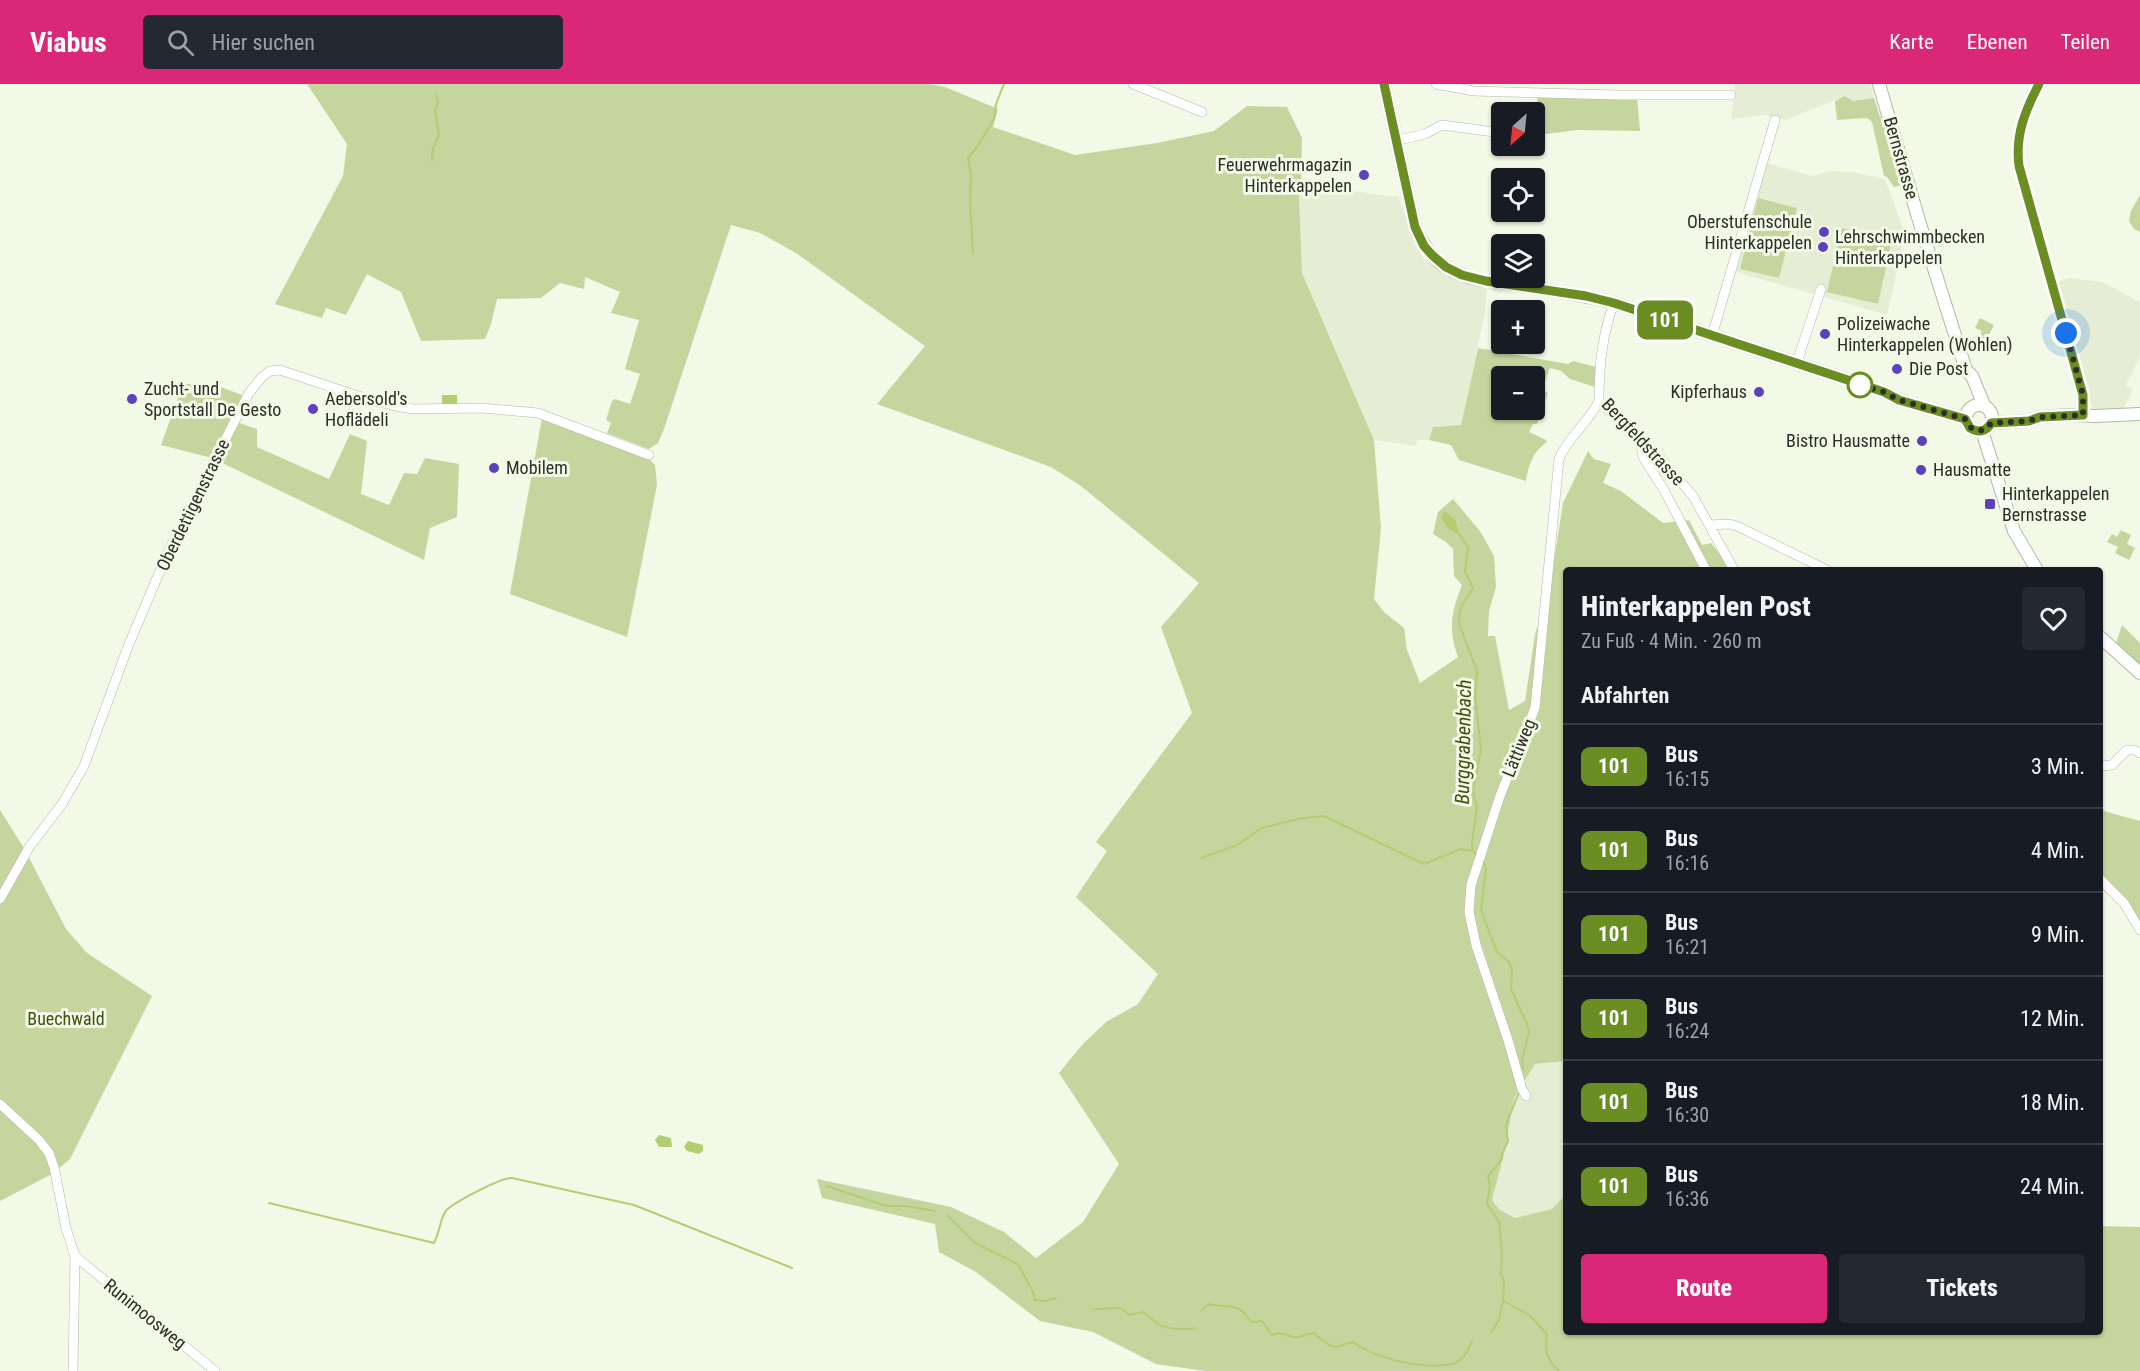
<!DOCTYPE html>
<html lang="de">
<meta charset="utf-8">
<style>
:root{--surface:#171b24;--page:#242831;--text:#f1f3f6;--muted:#9ea1a6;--line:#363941;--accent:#db2777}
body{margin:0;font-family:"Roboto Condensed",sans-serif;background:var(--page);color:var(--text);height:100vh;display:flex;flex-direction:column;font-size:22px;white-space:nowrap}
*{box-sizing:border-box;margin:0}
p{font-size:20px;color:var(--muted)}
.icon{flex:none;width:33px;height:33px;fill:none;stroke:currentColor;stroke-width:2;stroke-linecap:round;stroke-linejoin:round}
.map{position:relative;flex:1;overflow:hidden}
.drawer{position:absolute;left:1563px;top:483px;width:540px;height:768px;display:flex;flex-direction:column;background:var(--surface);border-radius:6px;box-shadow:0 2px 4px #0004}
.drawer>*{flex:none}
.badge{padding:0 12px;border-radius:9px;font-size:21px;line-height:39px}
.needle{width:39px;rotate:207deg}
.buttons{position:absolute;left:1491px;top:18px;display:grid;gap:12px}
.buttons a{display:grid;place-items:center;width:54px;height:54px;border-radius:6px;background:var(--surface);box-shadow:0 2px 4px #0004;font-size:30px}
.you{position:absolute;width:30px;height:30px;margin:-15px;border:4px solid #fff;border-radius:50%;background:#1a73e8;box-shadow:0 0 0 9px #1a73e833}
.map>.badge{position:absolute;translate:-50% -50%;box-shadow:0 0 0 3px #fff}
h2{padding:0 18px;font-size:22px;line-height:54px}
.round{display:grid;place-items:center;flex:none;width:63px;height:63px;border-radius:6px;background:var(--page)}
.head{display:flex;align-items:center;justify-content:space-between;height:102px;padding:0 18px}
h1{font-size:28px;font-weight:800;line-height:45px}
.action{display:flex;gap:12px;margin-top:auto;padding:12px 18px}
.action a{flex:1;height:69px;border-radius:6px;background:var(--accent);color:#fff;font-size:24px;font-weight:800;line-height:69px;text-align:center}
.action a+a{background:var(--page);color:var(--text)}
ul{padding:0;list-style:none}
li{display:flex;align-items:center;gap:18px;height:84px;padding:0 18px;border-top:2px solid var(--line)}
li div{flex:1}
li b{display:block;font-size:22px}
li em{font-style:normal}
li .badge{min-width:66px;font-weight:700;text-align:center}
header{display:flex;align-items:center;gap:36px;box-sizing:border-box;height:84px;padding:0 30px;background:var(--accent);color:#fff}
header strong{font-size:28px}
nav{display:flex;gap:33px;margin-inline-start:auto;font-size:21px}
.search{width:420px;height:54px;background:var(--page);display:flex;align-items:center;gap:15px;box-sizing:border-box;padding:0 21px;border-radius:6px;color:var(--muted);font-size:22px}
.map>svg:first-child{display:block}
.built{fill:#e5eed4}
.green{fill:#c4d69e;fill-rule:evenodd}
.water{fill:#b2cd72}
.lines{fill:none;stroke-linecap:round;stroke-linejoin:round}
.stream{stroke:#b2cd72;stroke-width:2}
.street-casing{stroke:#b2b8a7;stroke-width:10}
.secondary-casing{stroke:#b2b8a7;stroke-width:14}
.street{stroke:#fff;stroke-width:9}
.secondary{stroke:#fff;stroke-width:12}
.line-casing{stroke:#fff;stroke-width:14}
.line{stroke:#6b8e23;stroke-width:9}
.walk{stroke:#2c2e28;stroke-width:6;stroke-dasharray:0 10.8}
.poi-dot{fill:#5c41ba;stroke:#f3f9e7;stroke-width:2}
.stop-dot{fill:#fff;stroke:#6b8e23;stroke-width:3}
.labels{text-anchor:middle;stroke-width:6;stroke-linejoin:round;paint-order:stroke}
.street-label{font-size:18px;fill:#2c2e28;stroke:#f3f9e7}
.poi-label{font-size:18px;fill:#2c2e28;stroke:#f3f9e7;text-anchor:start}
.park-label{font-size:18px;fill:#40510e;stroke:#f3f9e7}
.water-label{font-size:20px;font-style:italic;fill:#41510f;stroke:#f3f9e7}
</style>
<header>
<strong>Viabus</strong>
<div class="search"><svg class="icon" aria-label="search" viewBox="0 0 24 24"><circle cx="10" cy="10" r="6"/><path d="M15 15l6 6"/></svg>Hier suchen</div>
<nav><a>Karte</a><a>Ebenen</a><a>Teilen</a></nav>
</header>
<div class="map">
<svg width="2140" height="1287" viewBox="0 0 2140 1287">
<rect width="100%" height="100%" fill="#f3f9e7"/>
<!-- built -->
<path class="built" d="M 1735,0 L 1870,0 L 1874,14 L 1853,17 L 1845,12 L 1785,36 L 1765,31 L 1731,35 Z
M 1763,78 L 1813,92 L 1829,87 L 1853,88 L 1885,95 L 1908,158 L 1904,157 L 1887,231 L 1732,187 Z
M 1301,100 L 1398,113 L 1423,174 L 1447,193 L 1487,202 L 1485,229 L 1461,341 L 1433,343 L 1429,356 L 1417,356 L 1416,362 L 1374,356 L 1302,189 L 1299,110 Z
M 2070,194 L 2102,198 L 2140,218 L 2140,273 L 2126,301 L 2133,305 L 2124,324 L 2120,327 L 2099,328 L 2091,322 L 2055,198 Z
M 1566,977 L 1566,1110 L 1552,1125 L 1515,1134 L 1500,1126 L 1492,1116 L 1505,1065 L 1514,1014 L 1535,980 Z"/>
<!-- green -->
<path class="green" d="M 307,0 L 929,0 L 945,3 L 998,25 L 993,43 L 1075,71 L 1157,59 L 1214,47 L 1247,22 L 1287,23 L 1302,54 L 1301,100 L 1299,110 L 1302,189 L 1374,356 L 1381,444 L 1374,515 L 1384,528 L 1404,544 L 1407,566 L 1420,599 L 1458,573 C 1448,546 1451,528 1462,501 L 1454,492 L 1453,465 L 1446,458 L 1433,450 L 1438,428 L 1453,415 L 1480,447 L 1494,472 L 1496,503 L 1489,527 L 1488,552 L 1495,552 L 1509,626 L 1525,617 L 1535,551 L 1551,496 L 1563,419 L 1588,367 L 1594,375 L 1611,380 L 1603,399 L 1621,407 L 1663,439 L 1689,436 L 1702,461 L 1711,459 L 1732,486 L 1566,486 L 1566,977 L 1535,980 L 1514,1014 L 1505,1066 L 1492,1116 L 1500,1126 L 1515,1134 L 1552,1125 L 1566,1110 L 1566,1248 L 2100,1248 L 2100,1142 L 2140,1143 L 2140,1287 L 1205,1287 L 1156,1280 L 1093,1248 L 1040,1237 L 976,1188 L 939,1168 L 935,1140 L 822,1114 L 817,1095 L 951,1123 L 1004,1148 L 1036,1174 L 1083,1138 L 1119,1080 L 1059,989 L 1082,961 L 1106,938 L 1138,920 L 1158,890 L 1076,813 L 1107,767 L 1096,758 L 1192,629 L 1161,543 L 1199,499 L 1081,402 L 1051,383 L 877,320 L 925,262 L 796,169 L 760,149 L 731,141 L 664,345 L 658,359 L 649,365 L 607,349 L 611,339 L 606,336 L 612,317 L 615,315 L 630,320 L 640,290 L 625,285 L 639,236 L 611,229 L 620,208 L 585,193 L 584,205 L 560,199 L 541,214 L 497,215 L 491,240 L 485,255 L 421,257 L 401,208 L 367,190 L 346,231 L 326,224 L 322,234 L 275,220 L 343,92 L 347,60 Z
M 1537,12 L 1637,13 L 1640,47 L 1577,46 L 1539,51 Z
M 1845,12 L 1853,17 L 1874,14 L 1880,33 L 1882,33 L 1902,101 L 1894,103 L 1887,93 L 1884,92 L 1872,38 L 1867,34 L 1837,36 L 1835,17 Z
M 2140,111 L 2140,148 L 2134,145 L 2129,137 L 2131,127 Z
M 1758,114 L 1797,124 L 1779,194 L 1740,185 Z
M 1842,144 L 1892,156 L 1878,220 L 1827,208 Z
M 1980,234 L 1994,241 L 1984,260 L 1977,256 L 1982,247 L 1975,244 Z
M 1478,264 L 1568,280 L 1573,277 L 1596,283 L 1595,303 L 1570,295 L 1561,287 L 1550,284 L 1542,306 L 1548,309 L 1537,340 L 1533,340 L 1529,348 L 1546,356 L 1547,358 C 1533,367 1528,382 1526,397 L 1459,376 L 1451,361 L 1429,356 L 1433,343 L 1461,341 ZM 1502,292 L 1534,292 L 1534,326 L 1502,326 Z
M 183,300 L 213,300 L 247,313 L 234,337 L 257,345 L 257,363 L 329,395 L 350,350 L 367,357 L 361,410 L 389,421 L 404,389 L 417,390 L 425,374 L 459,380 L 457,433 L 430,444 L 424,476 L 212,374 L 161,361 Z
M 542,334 L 645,371 L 655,381 L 657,401 L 627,553 L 510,510 Z
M 2121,446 L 2131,451 L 2127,460 L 2135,464 L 2129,476 L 2115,469 L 2118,463 L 2107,458 L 2112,450 L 2117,453 Z
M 2122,541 L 2140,559 L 2140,581 L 2116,559 Z
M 0,726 L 24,764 L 66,845 L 87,869 L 152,912 L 70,1075 L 52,1090 L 0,1117 Z
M 2100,726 L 2140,737 L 2140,842 L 2100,798 Z"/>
<!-- water -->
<path class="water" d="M 442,311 L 457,311 L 457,320 L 442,320 Z
M 1444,427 L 1455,435 L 1459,449 C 1449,448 1445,441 1441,433 Z
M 659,1051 L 671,1054 L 672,1063 L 659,1063 L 655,1056 Z
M 688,1057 L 703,1061 L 703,1067 L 699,1070 L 687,1067 L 684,1063 Z"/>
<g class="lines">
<!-- stream -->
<path class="stream" d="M 432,76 L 433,65 L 439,51 L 435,26 L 438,19 L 436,10
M 973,169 L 970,117 L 971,91 L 968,74 L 977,63 L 994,35 L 996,20 L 1004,0
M 1458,448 L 1468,464 L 1465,487 L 1473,504 L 1461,523 L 1459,534 L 1460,542 L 1477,587 L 1475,612 L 1481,665 L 1473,708 L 1477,723 L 1472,759 L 1473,767 L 1478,773
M 1201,774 L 1237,761 L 1262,744 L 1303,734 L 1324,732 L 1424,780 L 1461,765 L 1473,767
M 1483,777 L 1486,785 L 1481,826 L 1497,868 L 1509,878 L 1512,885 L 1511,905 L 1527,940 L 1529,948 L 1522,976 L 1523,986
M 827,1102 L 886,1122 L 906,1122 L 935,1127
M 269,1119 L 434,1159 C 439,1150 440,1137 445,1128 C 450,1120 502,1093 512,1094 L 634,1121 L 792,1184
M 947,1131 L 975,1159 L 1018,1180 L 1033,1208 L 1035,1216 L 1044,1217 L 1056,1214
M 1504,1217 L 1529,1231 L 1547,1250 C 1544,1265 1547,1276 1559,1287
M 1093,1225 C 1108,1226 1119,1219 1129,1231 L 1143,1228 C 1149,1232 1154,1238 1160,1241 C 1167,1245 1188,1246 1196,1244
M 1202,1226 L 1209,1220 C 1219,1224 1233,1219 1242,1227 C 1246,1230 1248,1235 1252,1238 L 1262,1237 L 1272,1251 L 1279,1249 L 1296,1254 L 1313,1249 L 1329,1261 L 1336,1263 L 1353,1258 C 1376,1275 1428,1287 1455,1279 C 1464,1275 1468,1266 1472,1257
M 1491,1248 L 1498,1238 L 1503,1217 L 1504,1198 L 1501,1190 L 1502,1171 L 1499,1138 L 1487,1120 L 1490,1101 L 1488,1092 L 1502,1075 L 1502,1070 L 1508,1057 L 1506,1041 L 1519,1008"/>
<!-- street casing -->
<g class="street-casing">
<path id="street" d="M 1133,0 L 1202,28
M 1436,0 L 1474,7 L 1616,11 L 1731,11
M 2039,0 C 2022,33 2013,55 2022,93 L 2083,311 L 2083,331
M 1395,57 L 1425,50 L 1442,41 L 1502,49
M 1614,219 C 1602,251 1599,282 1599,317 L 1641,360 L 1661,375 L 1693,412 L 1734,486
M 1712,252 L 1775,36
M 1796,281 L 1821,205
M 1641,360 L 1643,373 L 1664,406 L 1706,486
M 1709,441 L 1729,440 L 1737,442 L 1827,486
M 2100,682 L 2112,681 L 2127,666 L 2134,666 L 2140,669
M 2100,795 L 2124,819 L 2140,846
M 0,815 L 30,762 L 62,720 L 84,682 L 129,560 L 168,468 L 249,309 L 262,293 L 270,287 L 280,286 L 352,310 L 391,321 L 413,325 L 481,324 L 538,329 L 649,371
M 1526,1012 L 1522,1005 L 1508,956 L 1476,861 L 1469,828 L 1471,801 L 1500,712 L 1535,624 L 1559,375 C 1568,353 1589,338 1599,317
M 0,1020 L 39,1056 L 49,1069 L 54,1083 L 66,1144 L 75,1172 L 73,1287
M 75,1172 L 215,1287"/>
</g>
<!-- secondary casing -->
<g class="secondary-casing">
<path id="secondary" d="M 1384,0 L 1415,143 C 1422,159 1431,174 1446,183 C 1468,197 1497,199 1522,202 C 1553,207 1584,211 1614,219 L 1884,308 L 1899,316 L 1965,335
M 1879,0 L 1920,140 L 1966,286 L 1972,292 L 1984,321
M1966 334a13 13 0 1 1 26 0a13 13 0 1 1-26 0Z
M 1991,339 L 2029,337 L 2040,333 L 2070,331 L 2095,332 L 2140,330
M 1982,347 L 2014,447 L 2037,486
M 2100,553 L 2140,589"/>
</g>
<!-- street -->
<use href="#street" class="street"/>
<!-- secondary -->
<use href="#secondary" class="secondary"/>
</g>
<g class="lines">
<!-- line casing -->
<g class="line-casing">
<path id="line" d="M 1384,0 L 1415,143 L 1424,162 L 1432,171 L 1446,183 L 1462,191 L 1486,197 L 1586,212 L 1614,219 L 1884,308 L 1899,316 L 1965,335 L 1970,344 C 1978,349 1986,348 1991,339 L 2029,337 L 2040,333 L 2083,331 L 2083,311 L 2019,82 C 2015,51 2025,27 2039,0"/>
</g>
<!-- line -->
<use href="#line" class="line"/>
<!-- walk -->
<path class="walk" d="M 1860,301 L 1856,300 L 1884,308 L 1899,316 L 1965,335 C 1970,348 1983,351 1991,339 L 2029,337 L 2040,333 L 2083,331 L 2083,311 L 2066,249"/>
</g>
<!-- markers -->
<g class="poi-dot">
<circle cx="1364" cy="91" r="6"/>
<circle cx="1824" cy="148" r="6"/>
<circle cx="1823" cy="163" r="6"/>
<circle cx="1825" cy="250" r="6"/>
<circle cx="1897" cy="285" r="6"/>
<circle cx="1759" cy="308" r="6"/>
<circle cx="132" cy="315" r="6"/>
<circle cx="313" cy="325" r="6"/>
<circle cx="1922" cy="357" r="6"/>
<circle cx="494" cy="384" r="6"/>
<circle cx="1921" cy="386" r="6"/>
<rect x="1984" y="414" width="12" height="12" rx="3"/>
</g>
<circle class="stop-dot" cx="1860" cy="301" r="12"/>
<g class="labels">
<!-- street labels -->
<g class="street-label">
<text transform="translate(1901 74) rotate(74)" y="6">Bernstrasse</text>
<text transform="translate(1643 358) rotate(47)" y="6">Bergfeldstrasse</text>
<text transform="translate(193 421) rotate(-64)" y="6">Oberdettigenstrasse</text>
<text transform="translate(1519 664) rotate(-68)" y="6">Lättiweg</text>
<text transform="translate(145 1230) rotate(39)" y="6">Runimoosweg</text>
</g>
<!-- poi labels -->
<g class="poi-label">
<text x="1352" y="87" text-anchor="end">Feuerwehrmagazin<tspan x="1352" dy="21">Hinterkappelen</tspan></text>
<text x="1812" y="144" text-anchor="end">Oberstufenschule<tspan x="1812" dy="21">Hinterkappelen</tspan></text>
<text x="1835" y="159">Lehrschwimmbecken<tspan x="1835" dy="21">Hinterkappelen</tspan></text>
<text x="1837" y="246">Polizeiwache<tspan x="1837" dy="21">Hinterkappelen (Wohlen)</tspan></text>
<text x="1909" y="291">Die Post</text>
<text x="144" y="311">Zucht- und<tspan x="144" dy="21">Sportstall De Gesto</tspan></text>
<text x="1747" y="314" text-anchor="end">Kipferhaus</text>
<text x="325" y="321">Aebersold's<tspan x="325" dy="21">Hoflädeli</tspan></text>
<text x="1910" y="363" text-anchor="end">Bistro Hausmatte</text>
<text x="506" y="390">Mobilem</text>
<text x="1933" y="392">Hausmatte</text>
<text x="2002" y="416">Hinterkappelen<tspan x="2002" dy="21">Bernstrasse</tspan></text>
</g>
<!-- park labels -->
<g class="park-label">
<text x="66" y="941">Buechwald</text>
</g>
<!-- water labels -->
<g class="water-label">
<text transform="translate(1463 658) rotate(-89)" y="7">Burggrabenbach</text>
</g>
</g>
</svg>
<div class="buttons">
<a><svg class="needle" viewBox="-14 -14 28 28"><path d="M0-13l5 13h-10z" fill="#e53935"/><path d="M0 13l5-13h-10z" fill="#9ea1a6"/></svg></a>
<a><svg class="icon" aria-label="locate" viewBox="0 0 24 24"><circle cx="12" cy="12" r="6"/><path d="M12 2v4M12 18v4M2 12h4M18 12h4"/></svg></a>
<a><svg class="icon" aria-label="layers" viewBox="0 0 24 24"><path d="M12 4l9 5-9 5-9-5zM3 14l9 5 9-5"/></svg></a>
<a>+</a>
<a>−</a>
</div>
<div class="you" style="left:2066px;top:249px"></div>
<b class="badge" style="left:1665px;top:236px;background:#6b8e23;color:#fff">101</b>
<section class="drawer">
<div class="head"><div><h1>Hinterkappelen Post</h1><p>Zu Fuß · 4 Min. · 260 m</p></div><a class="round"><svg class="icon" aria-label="heart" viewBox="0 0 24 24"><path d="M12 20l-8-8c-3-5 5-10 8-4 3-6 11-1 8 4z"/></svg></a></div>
<h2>Abfahrten</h2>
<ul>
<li><span class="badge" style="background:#6b8e23;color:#fff">101</span><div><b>Bus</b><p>16:15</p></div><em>3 Min.</em></li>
<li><span class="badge" style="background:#6b8e23;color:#fff">101</span><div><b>Bus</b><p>16:16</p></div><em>4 Min.</em></li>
<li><span class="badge" style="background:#6b8e23;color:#fff">101</span><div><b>Bus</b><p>16:21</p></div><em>9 Min.</em></li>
<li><span class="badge" style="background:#6b8e23;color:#fff">101</span><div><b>Bus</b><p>16:24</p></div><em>12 Min.</em></li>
<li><span class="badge" style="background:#6b8e23;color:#fff">101</span><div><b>Bus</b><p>16:30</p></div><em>18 Min.</em></li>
<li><span class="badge" style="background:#6b8e23;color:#fff">101</span><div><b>Bus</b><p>16:36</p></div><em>24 Min.</em></li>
</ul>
<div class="action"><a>Route</a><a>Tickets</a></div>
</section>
</div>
